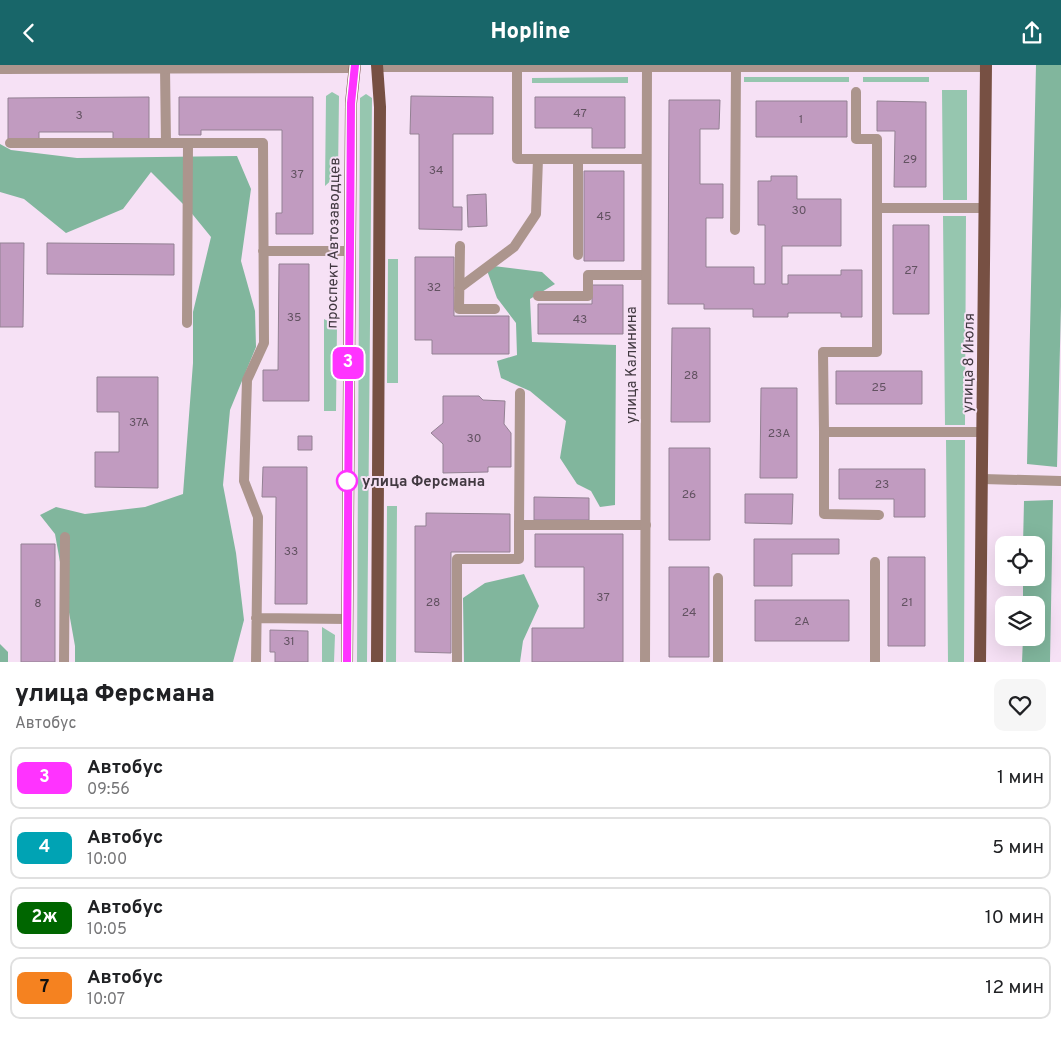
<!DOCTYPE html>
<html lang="ru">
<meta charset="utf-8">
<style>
:root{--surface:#fff;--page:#f6f6f6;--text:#202124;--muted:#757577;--line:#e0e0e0;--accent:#186669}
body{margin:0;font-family:Overpass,sans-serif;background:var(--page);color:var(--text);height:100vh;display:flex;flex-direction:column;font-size:19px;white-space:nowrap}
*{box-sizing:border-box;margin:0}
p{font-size:16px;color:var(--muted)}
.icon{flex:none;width:28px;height:28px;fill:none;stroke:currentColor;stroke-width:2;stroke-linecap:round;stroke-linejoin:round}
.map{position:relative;height:597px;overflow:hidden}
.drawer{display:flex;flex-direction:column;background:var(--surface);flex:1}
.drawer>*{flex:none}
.badge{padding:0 10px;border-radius:8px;font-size:18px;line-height:32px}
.buttons{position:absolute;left:995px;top:471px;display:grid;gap:10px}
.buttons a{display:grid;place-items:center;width:50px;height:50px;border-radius:10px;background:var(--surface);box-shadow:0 5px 20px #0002;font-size:25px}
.map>.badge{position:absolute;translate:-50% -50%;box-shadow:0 0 0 2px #fff}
.round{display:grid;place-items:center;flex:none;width:52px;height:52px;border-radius:10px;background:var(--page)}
.overview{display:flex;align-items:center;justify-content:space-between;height:85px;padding:0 15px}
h1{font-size:24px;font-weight:800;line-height:38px}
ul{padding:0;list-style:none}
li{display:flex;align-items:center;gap:15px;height:62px;margin:0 10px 8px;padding:0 5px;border:2px solid var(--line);border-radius:10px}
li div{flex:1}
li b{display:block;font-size:19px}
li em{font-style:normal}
li .badge{min-width:55px;font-weight:700;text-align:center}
header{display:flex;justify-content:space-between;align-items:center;height:65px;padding:0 15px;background:var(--accent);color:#fff;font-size:22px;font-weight:800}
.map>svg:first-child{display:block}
.green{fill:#96c6af}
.forest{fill:#81b69d}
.building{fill:#c19bc0;stroke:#938193}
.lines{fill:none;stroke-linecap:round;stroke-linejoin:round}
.service{stroke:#ac958d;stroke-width:10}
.minor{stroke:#ac958d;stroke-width:10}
.primary{stroke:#775043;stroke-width:12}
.line-casing{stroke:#fff;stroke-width:11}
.line{stroke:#f3f;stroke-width:8}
.stop-dot{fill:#fff;stroke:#f3f;stroke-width:2.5}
.labels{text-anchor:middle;stroke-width:4;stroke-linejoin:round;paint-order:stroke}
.number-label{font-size:12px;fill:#625261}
.street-label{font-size:15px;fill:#423941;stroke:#f6e1f5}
.stop-label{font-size:15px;font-weight:bold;fill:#423941;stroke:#f6e1f5;text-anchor:start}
</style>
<header><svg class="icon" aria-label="back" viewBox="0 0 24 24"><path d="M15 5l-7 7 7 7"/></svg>Hopline<svg class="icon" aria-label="share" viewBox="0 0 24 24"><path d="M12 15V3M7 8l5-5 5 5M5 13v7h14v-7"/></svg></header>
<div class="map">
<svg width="1061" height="597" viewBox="0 0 1061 597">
<rect width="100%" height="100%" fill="#f6e1f5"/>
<!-- green -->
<path class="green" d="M 628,12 L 628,18 L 532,18 L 532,13 Z
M 744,12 L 849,12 L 849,17 L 744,17 Z
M 863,12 L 929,12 L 929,17 L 863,17 Z
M 942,25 L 967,25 L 967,135 L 943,135 Z
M 332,27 L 339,31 L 338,109 L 325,121 L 326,31 Z
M 366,29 L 372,33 L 367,597 L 357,597 L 360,33 Z
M 943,151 L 966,151 L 965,360 L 945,360 Z
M 388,194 L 398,194 L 398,318 L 387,318 Z
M 324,254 L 337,261 L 336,346 L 324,346 Z
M 946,375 L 965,375 L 964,597 L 948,597 Z
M 387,441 L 397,441 L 396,597 L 386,597 Z
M 322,562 L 335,570 L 334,597 L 322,597 Z"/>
<!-- forest -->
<path class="forest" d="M 1036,0 L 1061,0 L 1061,241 L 1057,402 L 1027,399 Z
M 0,79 L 11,85 L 77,93 L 237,91 L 251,124 L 241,196 L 255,246 L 256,282 L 230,345 L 223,420 L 236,488 L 244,555 L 233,597 L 75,597 L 75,581 L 55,469 L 40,450 L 56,442 L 85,449 L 145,442 L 183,429 L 193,298 L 193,247 L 211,172 L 189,145 L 151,107 L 123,144 L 66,168 L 24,134 L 0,127 Z
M 485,200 L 542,207 L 555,219 L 530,234 L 532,277 L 616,280 L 615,440 L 600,442 L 591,426 L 577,419 L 560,393 L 566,356 L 530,326 L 501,313 L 497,296 L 517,290 L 516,258 L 497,233 Z
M 1053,435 L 1050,597 L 1022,597 L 1023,573 L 1036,572 L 1036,540 L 1023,540 L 1023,513 L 1036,512 L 1036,480 L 1023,480 L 1024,436 Z
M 524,509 L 539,541 L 523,576 L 520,597 L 464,597 L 463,533 L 485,518 Z
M 0,579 L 8,587 L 8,597 L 0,597 Z"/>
<!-- building -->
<path class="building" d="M 411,31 L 493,32 L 493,69 L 453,69 L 453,142 L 462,142 L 462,165 L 419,164 L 419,69 L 410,69 Z
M 149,32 L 149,74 L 113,74 L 113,67 L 39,67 L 39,74 L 8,74 L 8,33 Z
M 179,32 L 313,32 L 313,169 L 276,169 L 276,148 L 282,148 L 282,65 L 201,65 L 201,70 L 179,70 Z
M 535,32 L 625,32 L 625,83 L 592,83 L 592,63 L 535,63 Z
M 669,35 L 720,35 L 719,64 L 700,64 L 700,119 L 723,119 L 723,153 L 706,153 L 706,202 L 754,202 L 754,219 L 765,219 L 765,160 L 758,160 L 758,116 L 771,116 L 771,111 L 797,111 L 797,134 L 841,134 L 841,181 L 782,181 L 782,219 L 788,219 L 788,210 L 841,210 L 841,205 L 862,205 L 862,252 L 841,252 L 841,248 L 788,248 L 788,252 L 753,252 L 753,244 L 704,244 L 704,239 L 668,239 Z
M 756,36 L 847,36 L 847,72 L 756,72 Z
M 877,36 L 926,37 L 926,122 L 894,122 L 895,66 L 877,66 Z
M 584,106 L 624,106 L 624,196 L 584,196 Z
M 486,129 L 487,161 L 468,162 L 467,130 Z
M 893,160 L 929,160 L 929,249 L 893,249 Z
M 0,178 L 24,178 L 23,262 L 0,262 Z
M 47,178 L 174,179 L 174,210 L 47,209 Z
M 415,192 L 454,192 L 454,251 L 509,251 L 509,289 L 432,289 L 432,275 L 415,275 Z
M 279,199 L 309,199 L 309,336 L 263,336 L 263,305 L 278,305 Z
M 592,220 L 623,220 L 623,269 L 538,269 L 538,239 L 592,239 Z
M 672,263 L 710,263 L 710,357 L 671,357 Z
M 836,306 L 922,306 L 922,339 L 836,339 Z
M 97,312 L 158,312 L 158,423 L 95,422 L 95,387 L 119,387 L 119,347 L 97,347 Z
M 761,323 L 797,323 L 797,413 L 760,413 Z
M 443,331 L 479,331 L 483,335 L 505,336 L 504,359 L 511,368 L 511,402 L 488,402 L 488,407 L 443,408 L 443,379 L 431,368 L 443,358 Z
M 298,371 L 312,371 L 312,385 L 298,385 Z
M 669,383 L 710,383 L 710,475 L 669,475 Z
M 263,402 L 307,402 L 307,539 L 275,539 L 276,432 L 262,432 Z
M 839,404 L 925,404 L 925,452 L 894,452 L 894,434 L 839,434 Z
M 745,429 L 793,429 L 792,459 L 745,458 Z
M 534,432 L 589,433 L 589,455 L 534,455 Z
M 426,448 L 510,449 L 510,487 L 451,487 L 451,588 L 415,587 L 415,461 L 426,461 Z
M 535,469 L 623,469 L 623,597 L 532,597 L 532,563 L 584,563 L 584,502 L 535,502 Z
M 754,474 L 839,474 L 839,489 L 792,489 L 792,521 L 754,521 Z
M 21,479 L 55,479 L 55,597 L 21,597 Z
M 888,492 L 925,492 L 925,581 L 888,581 Z
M 669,502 L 709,502 L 709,592 L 669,592 Z
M 755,535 L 849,535 L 849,576 L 755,576 Z
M 270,565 L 308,566 L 308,597 L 275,597 L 275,587 L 270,587 Z"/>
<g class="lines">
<!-- service -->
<path class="service" d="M 517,2 L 517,94 L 578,94 L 578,190
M 165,3 L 166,78 L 263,78 L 264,278 L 247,315 L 244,416 L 258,452 L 256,597
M 856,27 L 856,74 L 877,74 L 877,143 L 985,143
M 10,78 L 166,78
M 578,94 L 646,94
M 877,143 L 877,287 L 823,287 L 824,367 L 983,367
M 735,165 L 736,2
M 460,181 L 459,244 L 495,244
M 263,186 L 349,186
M 459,223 L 514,182 L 536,149 L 538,94
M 538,231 L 588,231 L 588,210 L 646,210
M 187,258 L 188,78
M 824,367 L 824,449 L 879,450
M 983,414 L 1061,416
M 519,460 L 520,328
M 875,497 L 875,597
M 718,513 L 718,597
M 256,553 L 347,554
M 64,597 L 65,472
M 457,597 L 457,494 L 519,494 L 519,460 L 646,460"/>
<!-- minor -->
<path class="minor" d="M 378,2 L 986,2
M 0,4 L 355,3
M 645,597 L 647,2"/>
<!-- primary -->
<path class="primary" d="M 377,0 L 380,42 L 377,597
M 347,597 L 351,38 L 355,0
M 980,597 L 986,0"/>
</g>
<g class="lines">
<!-- line casing -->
<g class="line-casing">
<path id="line" d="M 347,597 L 351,38 L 355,0"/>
</g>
<!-- line -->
<use href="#line" class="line"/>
</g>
<!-- markers -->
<circle class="stop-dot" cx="347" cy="416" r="10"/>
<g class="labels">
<!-- number labels -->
<g class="number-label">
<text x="580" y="52">47</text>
<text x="79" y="54">3</text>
<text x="801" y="58">1</text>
<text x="910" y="98">29</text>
<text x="436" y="109">34</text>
<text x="297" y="113">37</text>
<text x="799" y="149">30</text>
<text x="604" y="155">45</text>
<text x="911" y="209">27</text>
<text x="434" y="226">32</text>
<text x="294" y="256">35</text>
<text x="580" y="258">43</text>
<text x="691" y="314">28</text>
<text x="879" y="326">25</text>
<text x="139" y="361">37А</text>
<text x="779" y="372">23А</text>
<text x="474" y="377">30</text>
<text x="882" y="423">23</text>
<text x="689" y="433">26</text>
<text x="291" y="490">33</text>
<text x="603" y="536">37</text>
<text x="433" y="541">28</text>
<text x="907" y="541">21</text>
<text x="38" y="542">8</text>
<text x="689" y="551">24</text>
<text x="802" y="560">2А</text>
<text x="289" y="580">31</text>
</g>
<!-- street labels -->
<g class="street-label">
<text transform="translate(333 178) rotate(-89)" y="5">проспект Автозаводцев</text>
<text transform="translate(968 298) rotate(-89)" y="5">улица 8 Июля</text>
<text transform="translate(631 300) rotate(-90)" y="5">улица Калинина</text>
</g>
<!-- stop labels -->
<g class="stop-label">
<text x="362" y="421">улица Ферсмана</text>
</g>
</g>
</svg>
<div class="buttons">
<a><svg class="icon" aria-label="locate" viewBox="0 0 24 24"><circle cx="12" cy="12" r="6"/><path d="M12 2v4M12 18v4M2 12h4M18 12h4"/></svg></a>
<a><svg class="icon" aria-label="layers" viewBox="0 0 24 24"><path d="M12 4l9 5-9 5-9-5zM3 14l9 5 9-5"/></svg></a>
</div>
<b class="badge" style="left:348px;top:298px;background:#f3f;color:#fff">3</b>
</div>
<section class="drawer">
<div class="overview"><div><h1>улица Ферсмана</h1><p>Автобус</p></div><a class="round"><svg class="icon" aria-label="heart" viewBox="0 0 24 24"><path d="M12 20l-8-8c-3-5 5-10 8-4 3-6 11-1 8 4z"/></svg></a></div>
<ul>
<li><span class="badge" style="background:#f3f;color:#fff">3</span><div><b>Автобус</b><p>09:56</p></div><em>1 мин</em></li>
<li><span class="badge" style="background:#00a3b4;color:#fff">4</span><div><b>Автобус</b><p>10:00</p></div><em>5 мин</em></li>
<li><span class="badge" style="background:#060;color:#fff">2ж</span><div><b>Автобус</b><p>10:05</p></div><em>10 мин</em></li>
<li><span class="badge" style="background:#f58220;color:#111">7</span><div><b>Автобус</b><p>10:07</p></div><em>12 мин</em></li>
</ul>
</section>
